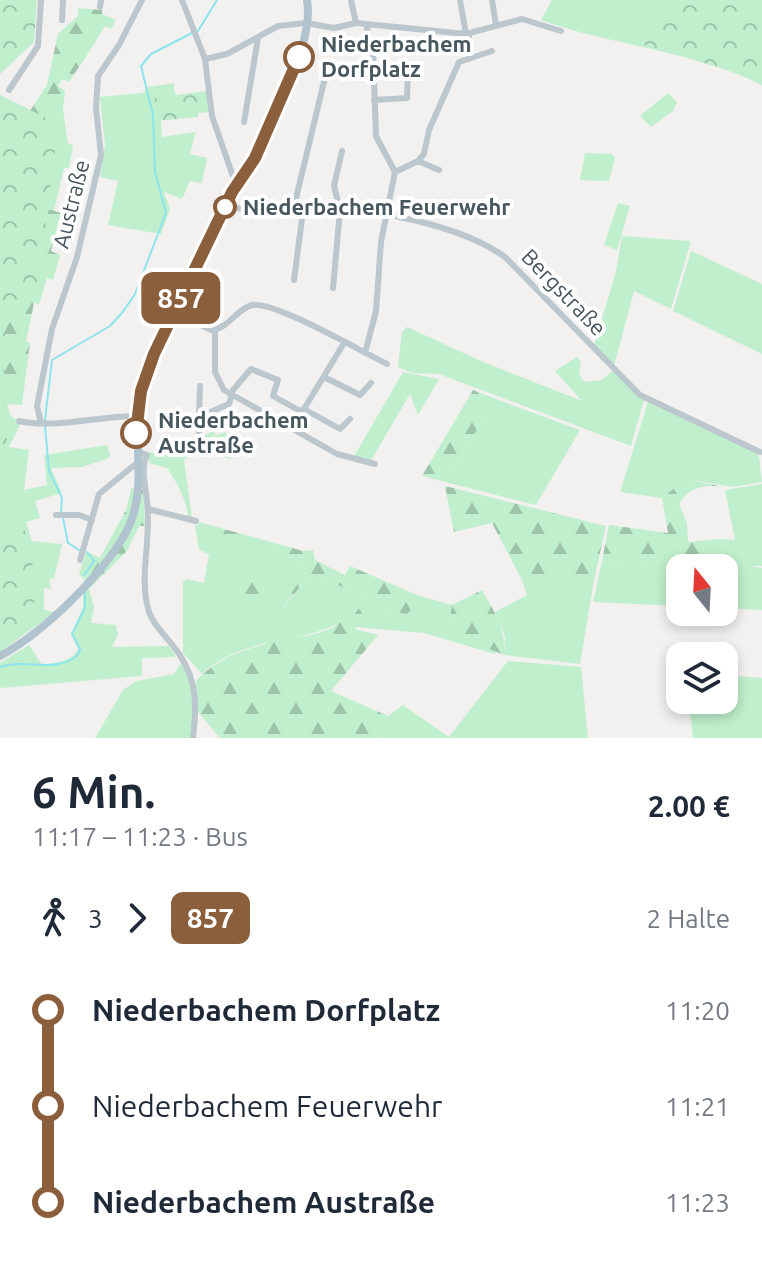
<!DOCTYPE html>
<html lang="de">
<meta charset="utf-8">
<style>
:root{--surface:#fff;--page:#f6f6f7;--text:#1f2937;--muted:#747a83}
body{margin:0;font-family:Ubuntu,sans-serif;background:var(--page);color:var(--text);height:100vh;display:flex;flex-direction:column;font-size:30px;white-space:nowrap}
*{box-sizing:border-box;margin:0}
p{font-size:26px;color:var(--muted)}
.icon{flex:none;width:44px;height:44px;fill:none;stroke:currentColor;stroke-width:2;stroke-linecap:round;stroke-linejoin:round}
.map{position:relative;height:738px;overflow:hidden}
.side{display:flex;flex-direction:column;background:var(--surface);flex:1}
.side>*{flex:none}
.badge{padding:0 16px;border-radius:12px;font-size:28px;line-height:52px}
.needle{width:52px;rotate:342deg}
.controls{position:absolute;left:666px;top:554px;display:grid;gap:16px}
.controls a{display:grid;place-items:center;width:72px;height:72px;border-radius:16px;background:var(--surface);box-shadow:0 4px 12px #0003;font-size:40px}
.map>.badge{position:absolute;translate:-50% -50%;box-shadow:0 0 0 4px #fff}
.legs{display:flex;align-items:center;gap:12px;height:88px;padding:0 32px;font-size:26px}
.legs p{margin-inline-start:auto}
.overview{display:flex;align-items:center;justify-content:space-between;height:136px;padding:0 32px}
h1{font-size:44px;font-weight:700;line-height:60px}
ul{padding:0 32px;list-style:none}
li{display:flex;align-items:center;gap:28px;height:96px;font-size:30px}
li i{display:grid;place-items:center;width:12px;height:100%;margin:0 10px;background:currentColor}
li i::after{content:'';width:20px;height:20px;margin:-10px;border:6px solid;border-radius:50%;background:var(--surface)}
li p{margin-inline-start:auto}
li:first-child i{background:linear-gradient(#0000 50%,currentColor 0)}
li:last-child i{background:linear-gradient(currentColor 50%,#0000 0)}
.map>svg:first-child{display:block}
.green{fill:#bfefcc}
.forest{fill:url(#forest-firs)}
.park{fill:url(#park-crowns)}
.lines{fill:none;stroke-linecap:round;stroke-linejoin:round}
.stream{stroke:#8de4ec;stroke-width:2}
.minor{stroke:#bcc6cd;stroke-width:6}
.major{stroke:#b0c3cf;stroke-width:8}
.line-1-casing{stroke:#fff;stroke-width:18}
.line-1{stroke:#8b5e3c;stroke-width:12}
.stop-1-dot{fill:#fff;stroke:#8b5e3c;stroke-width:4}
.labels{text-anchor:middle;stroke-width:8;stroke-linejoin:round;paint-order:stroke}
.stop-label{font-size:22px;font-weight:bold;fill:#48565e;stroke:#fff;text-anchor:start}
.street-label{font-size:22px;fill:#48565e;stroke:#fff}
</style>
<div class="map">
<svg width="762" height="738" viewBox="0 0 762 738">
<defs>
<pattern id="forest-firs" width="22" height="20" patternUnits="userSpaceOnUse" patternTransform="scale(2)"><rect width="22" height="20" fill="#bfefcc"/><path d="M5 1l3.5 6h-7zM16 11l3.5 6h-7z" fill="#9dc4a9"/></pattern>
<pattern id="park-crowns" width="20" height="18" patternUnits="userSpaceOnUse" patternTransform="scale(2)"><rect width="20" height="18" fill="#bfefcc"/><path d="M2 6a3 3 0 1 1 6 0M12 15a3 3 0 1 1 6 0" fill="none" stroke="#9dc4a9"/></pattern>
</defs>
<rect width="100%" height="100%" fill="#f3f0f0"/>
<!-- green -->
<path class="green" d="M 552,0 L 727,0 L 762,17 L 762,85 C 692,50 613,46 541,20 Z
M 174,83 L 174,90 L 154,92 L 157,121 L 161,121 L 162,137 L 196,132 L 190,154 L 207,158 L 202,183 L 190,181 L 182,199 L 164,192 L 170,209 L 161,234 L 108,225 L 118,181 L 100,177 L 105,145 L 100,97 L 143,93 L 148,87 Z
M 668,93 L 677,102 L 673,111 L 651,127 L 640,116 Z
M 63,110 L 68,144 L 73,145 L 69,168 L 64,168 L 54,211 L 13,198 L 44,127 Z
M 585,153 L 612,154 L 615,158 L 609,181 L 580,180 Z
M 618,203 L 630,206 L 617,250 L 604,245 Z
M 622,236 L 691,241 L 671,309 L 634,291 L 614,366 L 594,345 L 616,272 Z
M 691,251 L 762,284 L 762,354 L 673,311 Z
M 407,327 L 481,361 L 582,401 L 555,371 L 577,357 L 581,362 L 579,374 L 584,382 L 602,380 L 613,370 L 644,400 L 631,446 L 439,374 L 412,373 L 398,367 L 402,332 Z
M 403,372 L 439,379 L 418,415 L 410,394 L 370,462 L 353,458 Z
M 7,395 L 22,405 L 7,404 L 11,416 L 21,423 L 9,447 L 29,450 L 24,490 L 47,485 L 44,455 L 107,445 L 110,455 L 107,459 L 82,467 L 51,468 L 62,493 L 35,501 L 40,518 L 26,522 L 32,541 L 62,544 L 54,579 L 49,578 L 51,589 L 44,588 L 44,609 L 54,613 L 0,652 L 0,403 Z
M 496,399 L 580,430 L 536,505 L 445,482 Z
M 648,402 L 755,452 L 759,457 L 762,482 L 733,487 L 686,479 L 662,498 L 620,492 Z
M 214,431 L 215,436 L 226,432 L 231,459 L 194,449 L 184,460 L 192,517 L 188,516 C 186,499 177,482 167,468 L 149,463 L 149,452 L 170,455 L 181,446 Z
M 762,484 L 762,566 L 750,566 L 762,568 L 762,610 L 724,608 L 724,568 L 680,568 L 680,606 L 593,602 L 602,561 L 729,565 L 720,539 L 735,540 L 725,490 Z
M 195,525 L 274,548 L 309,567 L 281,610 L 311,575 L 364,595 L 384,611 L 407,614 L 417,604 L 417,595 L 452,605 L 447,632 L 495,650 L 495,654 L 424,633 L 355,627 L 362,612 C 341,623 317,634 292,638 C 262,643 225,651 202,674 L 183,653 L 183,582 L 186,579 L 204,583 L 209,554 L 199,550 Z
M 522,580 L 594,580 L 580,664 L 504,655 L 505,636 L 495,612 L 527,595 Z
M 89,589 L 94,606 L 91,623 L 116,625 L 118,635 L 112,647 L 169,646 L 176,657 L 142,658 L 142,676 L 0,688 L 0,663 L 29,645 L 42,665 C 56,662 71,663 78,649 L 71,634 L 83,607 L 83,595 Z
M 183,660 L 195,691 L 192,738 L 95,738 L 123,690 L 136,681 L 174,674 Z
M 508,661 L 581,667 L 588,738 L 379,738 L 388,716 L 403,705 L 449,737 Z
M 724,675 L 762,678 L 762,738 L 693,738 L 689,700 L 724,700 Z"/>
<!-- forest -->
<path class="forest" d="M 78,8 L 102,10 L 102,14 L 116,20 L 111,29 L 105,26 C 91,50 80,65 69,82 L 62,79 L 58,86 L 65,91 L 63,110 L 45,127 L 28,114 L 47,85 L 58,34 L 78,16 Z
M 12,198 L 61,213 L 51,251 L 60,255 L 53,280 L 47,278 L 39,304 L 34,303 L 26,342 L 30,343 L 22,405 L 7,395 L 0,403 Z
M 473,390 L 496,399 L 445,482 L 422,476 Z
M 686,479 L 724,487 C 705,484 689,487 679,504 L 687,523 L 688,542 L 720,539 L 730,565 L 602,561 L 609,525 L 668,533 L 662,498 Z
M 445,486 L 606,526 L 594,580 L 522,580 L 492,523 L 454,532 Z
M 131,488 L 143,490 L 145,526 L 139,526 L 127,551 L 86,592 L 84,579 L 79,574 L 86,551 L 100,558 L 127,508 Z
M 199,522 L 303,551 L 313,550 L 315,560 L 345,575 L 350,566 L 417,595 L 417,604 L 407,614 L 384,611 L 364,595 L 311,575 L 280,610 L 309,567 L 274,548 L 198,527 Z
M 252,570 L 269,583 L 259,593 L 260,606 L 248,598 L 237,600 Z
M 482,590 C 495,613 506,628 504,655 L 447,632 L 452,605 Z
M 354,605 L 362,612 L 355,629 L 378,635 L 331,691 L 388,716 L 379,738 L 220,738 L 198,712 L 196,681 C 217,659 237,652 266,644 L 271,632 C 286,643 319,635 335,626 C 342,621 348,611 354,605 Z"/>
<!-- park -->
<path class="park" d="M 0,0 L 37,0 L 34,42 L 0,74 Z
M 666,0 L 762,0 L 762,85 L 740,74 L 642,44 Z
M 174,90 L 176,95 L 207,91 L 209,112 L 198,113 L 198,117 L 157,121 L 154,92 Z
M 0,95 L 59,124 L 37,289 L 28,305 L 6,308 L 3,411 L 8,447 L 0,465 Z
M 0,530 L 25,531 C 36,578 49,618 0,645 Z"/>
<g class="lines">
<!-- stream -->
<path class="stream" d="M 198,31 L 217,0
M 45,420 L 52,360 L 110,326 L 122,313 L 135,294 L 166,213 L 155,172 L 153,115 L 141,66 L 151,54 L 192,33
M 45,426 L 49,471 L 62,498 L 61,512
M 63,518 L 68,543 L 79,550
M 84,575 L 94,561 L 87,552
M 0,667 C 27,658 52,674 77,656 L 80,649 L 72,634 L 85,608 L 85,592"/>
<!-- minor -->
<path class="minor" d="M 182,0 L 205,59 L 212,116 L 236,185
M 460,0 L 466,34
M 492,0 L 496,25
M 100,7 L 101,0
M 62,20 L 63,0
M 356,23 L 466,34 L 522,19 L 561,31
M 469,33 L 469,56
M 205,59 L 227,54 L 278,26 L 306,23 L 334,28 L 356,23 L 351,0
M 9,90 L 38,46 L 41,0
M 374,100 L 407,98 L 408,67
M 244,122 L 258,38
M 418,161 L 439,170
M 395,172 L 418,161 L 424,154 L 429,130 L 459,62 L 492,51
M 226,204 C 259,218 288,209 323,209 C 377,209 460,225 505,257 L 640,395 L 760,452
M 293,211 L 327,69
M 294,280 L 303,211
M 333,288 L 340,210 L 334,186 L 342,151
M 174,312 L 211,330 C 230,328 235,310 252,305 C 273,300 362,352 387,364
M 215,330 L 215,372 L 224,390 L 337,454 L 375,464
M 344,343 L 304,409 L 340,429 L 350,419
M 365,353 L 376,311 L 381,242 L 395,172 L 376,136 L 373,50 L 366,24
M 324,377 L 360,395 L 371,383
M 200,386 L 199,417 L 229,404 L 233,390 L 251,369 L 278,380 L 273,396 L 300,411 L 304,409
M 199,417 L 199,433
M 19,421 C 56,429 98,416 137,416
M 41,423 L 37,406 L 52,329 L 77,257 L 101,155 L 96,108 L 98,76 L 119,45 L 142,0
M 137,451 L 147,455 C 140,468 146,487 147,502 C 152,538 138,577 149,612 C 153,624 162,632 170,642 C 196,672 198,699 193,738
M 148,509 L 196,521
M 56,515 L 79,515 L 92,520
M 80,560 L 99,494 L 138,462"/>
<!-- major -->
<path class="major" d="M 0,656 C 43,633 110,569 130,524 C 147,483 132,435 140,392 C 150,343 183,293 204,248 C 232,191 318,60 307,0"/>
</g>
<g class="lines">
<!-- line-1 casing -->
<g class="line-1-casing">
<path id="line-1" d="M 136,433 L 141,391 L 154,354 L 232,192 L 255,158 L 299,57"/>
</g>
<!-- line-1 -->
<use href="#line-1" class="line-1"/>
</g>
<!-- markers -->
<g class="stop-1-dot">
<circle cx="299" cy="57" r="14"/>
<circle cx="225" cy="207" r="10"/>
<circle cx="136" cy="433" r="14"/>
</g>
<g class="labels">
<!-- stop labels -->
<g class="stop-label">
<text x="321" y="52">Niederbachem<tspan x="321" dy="25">Dorfplatz</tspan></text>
<text x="243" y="215">Niederbachem Feuerwehr</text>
<text x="158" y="428">Niederbachem<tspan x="158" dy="25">Austraße</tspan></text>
</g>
<!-- street labels -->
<g class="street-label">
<text transform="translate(71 204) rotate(-76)" y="8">Austraße</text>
<text transform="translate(564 292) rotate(46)" y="8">Bergstraße</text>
</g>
</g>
</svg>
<div class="controls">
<a><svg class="needle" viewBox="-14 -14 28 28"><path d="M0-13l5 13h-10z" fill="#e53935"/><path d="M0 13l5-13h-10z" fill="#747a83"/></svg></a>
<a><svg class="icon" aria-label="layers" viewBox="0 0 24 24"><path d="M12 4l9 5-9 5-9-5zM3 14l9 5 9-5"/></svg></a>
</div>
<b class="badge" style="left:181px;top:298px;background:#8b5e3c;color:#fff">857</b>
</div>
<section class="side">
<div class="overview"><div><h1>6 Min.</h1><p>11:17 – 11:23 · Bus</p></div><b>2.00 €</b></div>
<div class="legs"><svg class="icon" aria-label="walk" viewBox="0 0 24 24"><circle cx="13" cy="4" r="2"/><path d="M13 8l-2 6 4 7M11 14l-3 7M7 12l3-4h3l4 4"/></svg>3<svg class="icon" aria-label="forward" viewBox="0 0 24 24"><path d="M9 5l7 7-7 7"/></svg><b class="badge" style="background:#8b5e3c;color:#fff">857</b><p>2 Halte</p></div>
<ul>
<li><i style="color:#8b5e3c"></i><b>Niederbachem Dorfplatz</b><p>11:20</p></li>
<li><i style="color:#8b5e3c"></i><span>Niederbachem Feuerwehr</span><p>11:21</p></li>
<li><i style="color:#8b5e3c"></i><b>Niederbachem Austraße</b><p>11:23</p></li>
</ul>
</section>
